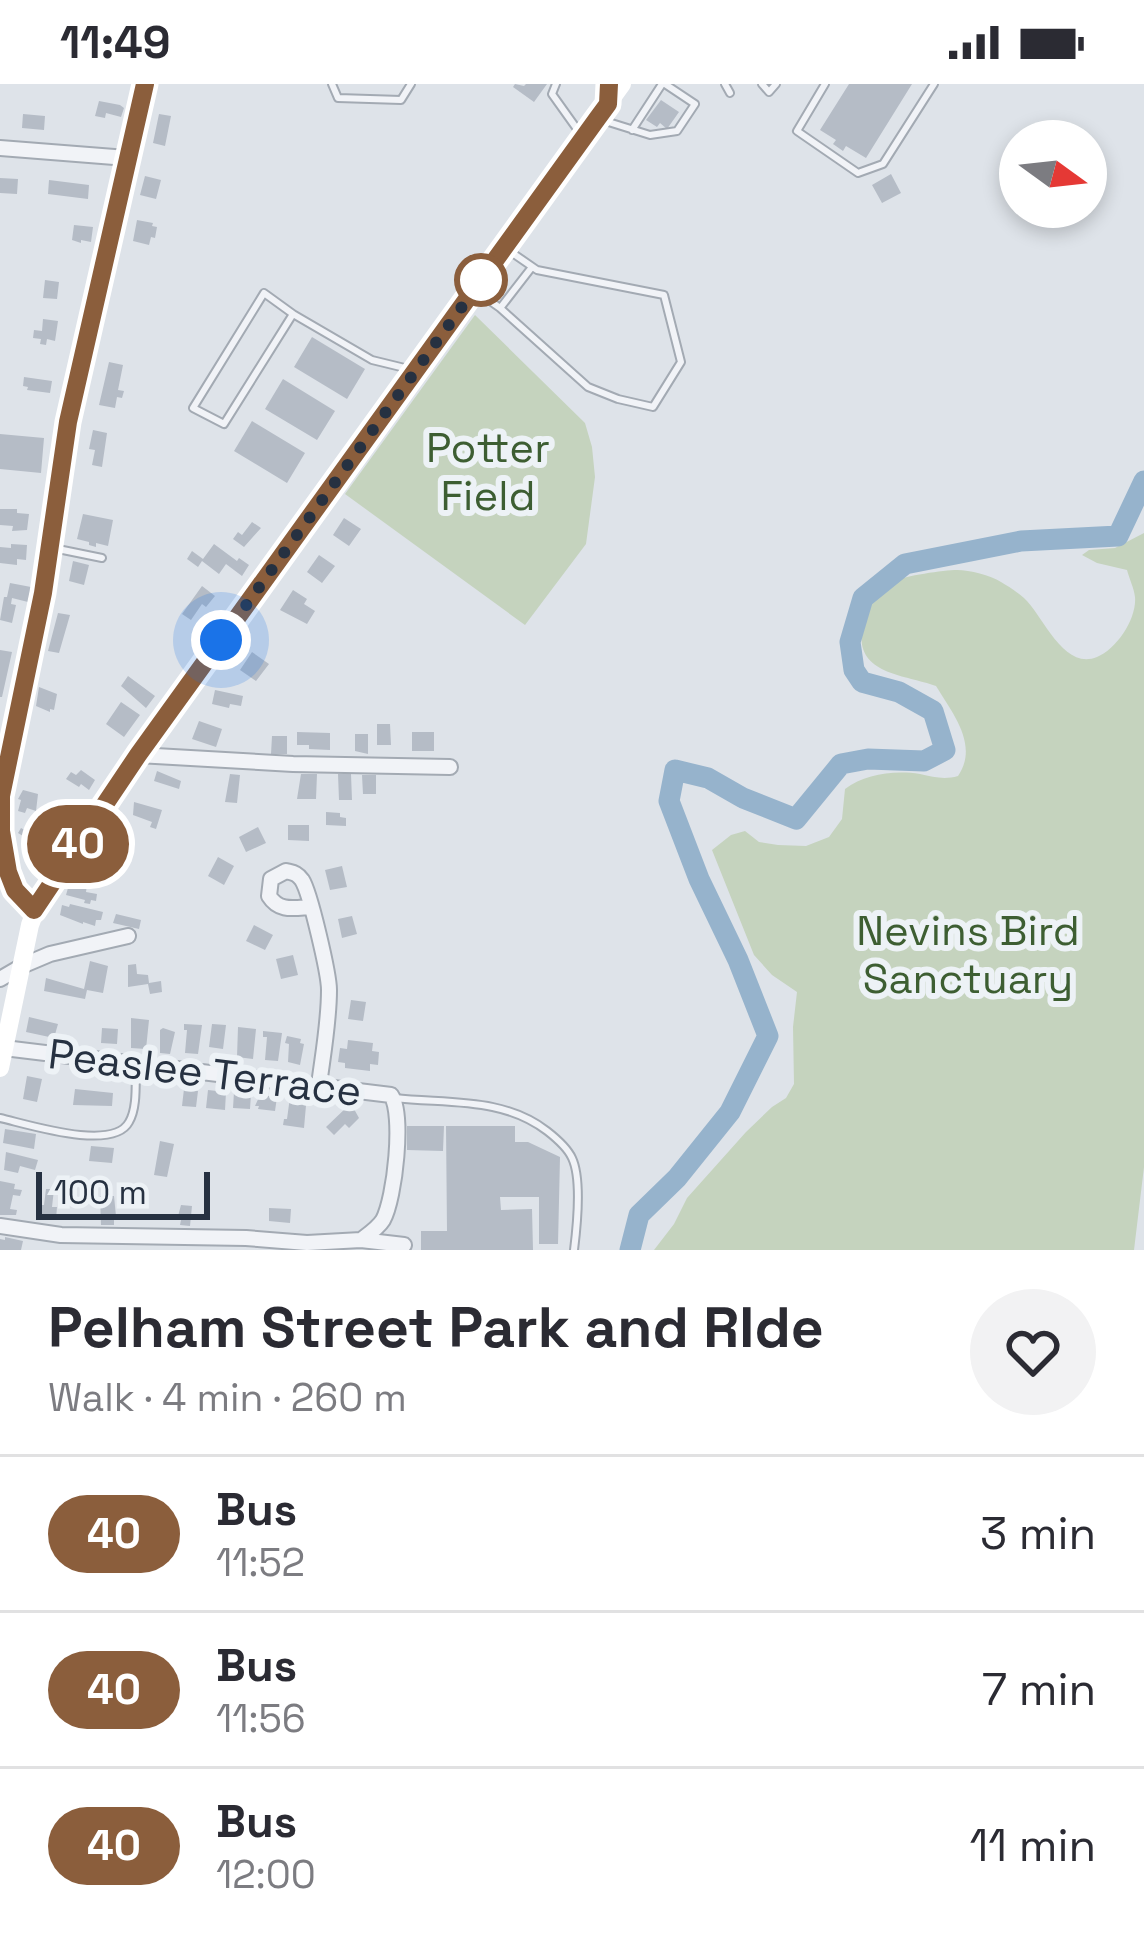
<!DOCTYPE html>
<meta charset="utf-8">
<style>
:root{--surface:#fff;--page:#f2f2f3;--text:#2b2b33;--muted:#7c7c81;--line:#e1e1e2}
body{margin:0;font-family:"Space Grotesk",sans-serif;background:var(--page);color:var(--text);height:100vh;display:flex;flex-direction:column;font-size:45px;white-space:nowrap}
*{box-sizing:border-box;margin:0}
p{font-size:39px;color:var(--muted)}
.icon{flex:none;width:66px;height:66px;fill:none;stroke:currentColor;stroke-width:2;stroke-linecap:round;stroke-linejoin:round}
.map{position:relative;height:1166px;overflow:hidden}
.details{display:flex;flex-direction:column;background:var(--surface);flex:1}
.details>*{flex:none}
.badge{padding:0 24px;border-radius:39px;font-size:42px;line-height:78px}
.needle{width:78px;rotate:105deg}
.buttons{position:absolute;left:999px;top:36px;display:grid;gap:24px}
.buttons a{display:grid;place-items:center;width:108px;height:108px;border-radius:50%;background:var(--surface);box-shadow:0 6px 18px #0003;font-size:60px}
.scale{position:absolute;left:36px;bottom:30px;width:174px;box-sizing:border-box;padding-left:12px;border:6px solid #263141;border-top:0;font-size:33px;line-height:42px;white-space:nowrap;color:#263141;-webkit-text-stroke:9px #edf2f6;paint-order:stroke}
.you{position:absolute;width:60px;height:60px;margin:-30px;border:9px solid #fff;border-radius:50%;background:#1a73e8;box-shadow:0 0 0 18px #1a73e833}
.map>.badge{position:absolute;translate:-50% -50%;box-shadow:0 0 0 6px #fff}
.round{display:grid;place-items:center;flex:none;width:126px;height:126px;border-radius:63px;background:var(--page)}
.headline{display:flex;align-items:center;justify-content:space-between;height:204px;padding:0 48px}
h1{font-size:57px;font-weight:700;line-height:90px}
ul{padding:0;list-style:none}
li{display:flex;align-items:center;gap:36px;height:156px;padding:0 48px;border-top:3px solid var(--line)}
li div{flex:1}
li b{display:block;font-size:45px}
li em{font-style:normal}
li .badge{min-width:132px;font-weight:700;text-align:center}
.status{display:flex;justify-content:space-between;align-items:center;height:84px;padding:0 60px;background:var(--surface);direction:ltr}
.status svg{height:33px;fill:currentColor}
.map>svg:first-child{display:block}
.green{fill:#c5d3be}
.lines{fill:none;stroke-linecap:round;stroke-linejoin:round}
.river{stroke:#96b3cc;stroke-width:21}
.building{fill:#b5bcc6}
.lane-casing{stroke:#a3aab3;stroke-width:10}
.street-casing{stroke:#a3aab3;stroke-width:18}
.lane{stroke:#f1f3f7;stroke-width:6}
.street{stroke:#f1f3f7;stroke-width:14}
.secondary{stroke:#fff;stroke-width:18}
.line-casing{stroke:#fff;stroke-width:27}
.line{stroke:#8b5e3c;stroke-width:18}
.walk{stroke:#263141;stroke-width:12;stroke-dasharray:0 21.6}
.stop-dot{fill:#fff;stroke:#8b5e3c;stroke-width:6}
.labels{text-anchor:middle;stroke-width:12;stroke-linejoin:round;paint-order:stroke}
.park-label{font-size:42px;fill:#3d5e32;stroke:#edf2f6}
.street-label{font-size:42px;fill:#263141;stroke:#edf2f6}
</style>
<div class="status"><b>11:49</b><svg viewBox="0 0 49 12"><path d="M0 12V9h3v3zM5 12V6h3v6zM10 12V3h3v9zM15 12V0h3v12zM26 1h20v11H26zM47 4h2v5h-2z"/></svg></div>
<div class="map">
<svg width="1144" height="1166" viewBox="0 0 1144 1166">
<rect width="100%" height="100%" fill="#dee3e9"/>
<!-- green -->
<path class="green" d="M 475,231 L 585,339 L 592,363 L 595,393 L 586,460 L 525,541 L 345,410 Z
M 1144,449 L 1144,1083 L 1134,1166 L 654,1166 L 674,1140 L 687,1114 L 746,1048 L 772,1023 L 786,1014 L 794,1000 L 793,943 L 797,908 L 772,891 L 754,871 L 712,766 L 731,751 L 745,747 L 759,758 L 778,761 L 806,762 L 829,753 L 842,735 L 845,705 C 865,690 894,686 920,690 C 934,693 944,696 958,692 C 979,661 953,630 936,602 C 902,590 852,590 863,541 C 867,523 877,507 894,497 C 904,492 944,486 957,486 C 970,486 990,491 1001,498 C 1008,502 1017,508 1024,514 C 1043,531 1063,587 1097,573 C 1117,565 1137,534 1135,513 C 1134,504 1129,494 1127,486 L 1097,479 L 1082,471 L 1089,466 L 1115,464 Z"/>
<g class="lines">
<!-- river -->
<path class="river" d="M 630,1166 L 639,1131 L 677,1094 L 730,1028 L 768,952 L 738,876 L 699,795 L 669,717 L 675,686 L 708,694 L 743,714 L 796,735 L 841,680 L 868,675 L 924,677 L 945,666 L 933,627 L 899,608 L 862,598 L 854,586 L 850,558 L 863,514 L 905,480 L 1021,457 L 1118,452 L 1144,397"/>
</g>
<!-- building -->
<path class="building" d="M 515,0 L 524,2 L 526,0 L 547,0 L 534,18 L 513,3 Z
M 849,0 L 912,0 L 866,74 L 846,62 L 843,67 L 833,60 L 836,56 L 820,46 Z
M 661,16 L 679,28 L 667,45 L 660,39 L 657,43 L 646,36 Z
M 99,17 L 120,21 L 124,24 L 121,33 L 106,29 L 105,34 L 95,32 Z
M 23,30 L 45,32 L 44,46 L 22,44 Z
M 159,30 L 171,32 L 165,62 L 153,59 Z
M 891,90 L 901,109 L 882,119 L 872,101 Z
M 145,92 L 161,96 L 156,115 L 140,111 Z
M 0,94 L 18,95 L 17,110 L 0,109 Z
M 49,96 L 89,101 L 88,115 L 48,110 Z
M 137,136 L 153,139 L 152,142 L 157,143 L 155,154 L 151,153 L 149,161 L 133,157 Z
M 74,141 L 93,143 L 91,158 L 81,156 L 81,159 L 72,156 Z
M 45,196 L 59,198 L 57,215 L 43,214 Z
M 43,235 L 58,237 L 55,257 L 47,255 L 46,261 L 40,260 L 41,255 L 33,254 L 34,246 L 42,247 Z
M 312,253 L 365,285 L 347,315 L 294,283 Z
M 109,278 L 123,281 L 118,306 L 124,307 L 122,314 L 117,313 L 115,324 L 99,321 Z
M 24,293 L 52,297 L 50,309 L 27,306 L 28,303 L 23,302 Z
M 283,295 L 335,327 L 317,356 L 265,325 Z
M 252,337 L 305,369 L 287,399 L 234,367 Z
M 93,346 L 107,349 L 102,383 L 92,381 L 95,366 L 89,365 Z
M 0,350 L 44,354 L 41,389 L 0,385 Z
M 0,425 L 17,425 L 17,429 L 29,430 L 27,446 L 12,447 L 13,442 L 0,441 Z
M 83,430 L 113,436 L 108,462 L 96,459 L 96,463 L 89,461 L 89,458 L 77,455 Z
M 344,434 L 361,445 L 349,462 L 333,451 Z
M 252,438 L 261,444 L 244,463 L 233,455 L 238,448 L 242,451 Z
M 11,460 L 27,461 L 26,476 L 17,475 L 17,481 L 0,479 L 0,463 L 11,464 Z
M 214,460 L 237,477 L 239,474 L 249,481 L 242,492 L 226,480 L 219,490 L 202,477 L 198,483 L 187,475 L 192,467 L 203,475 Z
M 319,471 L 335,482 L 322,499 L 307,488 Z
M 73,477 L 89,481 L 84,501 L 69,497 Z
M 10,499 L 31,503 L 28,518 L 12,514 L 11,520 L 16,521 L 12,539 L 0,536 L 4,513 L 7,513 Z
M 202,502 L 215,512 L 206,523 L 202,520 L 191,536 L 182,530 Z
M 293,506 L 307,515 L 304,520 L 315,527 L 307,540 L 280,526 Z
M 58,529 L 70,531 L 59,569 L 48,567 Z
M 0,566 L 12,568 L 2,613 L 0,613 Z
M 252,568 L 269,580 L 256,597 L 240,586 Z
M 128,592 L 155,612 L 146,624 L 121,602 Z
M 39,603 L 57,610 L 54,626 L 50,625 L 50,628 L 36,622 Z
M 215,606 L 243,612 L 241,622 L 230,620 L 229,624 L 212,620 Z
M 121,618 L 140,631 L 124,653 L 106,640 Z
M 199,637 L 222,645 L 216,663 L 192,655 Z
M 377,640 L 390,640 L 391,661 L 377,661 Z
M 297,648 L 330,649 L 330,666 L 309,665 L 309,661 L 297,661 Z
M 412,648 L 434,648 L 434,667 L 412,667 Z
M 355,650 L 368,650 L 368,670 L 355,667 Z
M 272,652 L 287,652 L 287,670 L 271,670 Z
M 81,686 L 95,696 L 89,706 L 81,700 L 79,703 L 66,695 L 71,688 L 76,691 Z
M 157,687 L 181,697 L 179,705 L 154,697 Z
M 230,690 L 240,691 L 237,719 L 225,718 Z
M 301,690 L 317,690 L 316,715 L 297,715 Z
M 338,690 L 351,690 L 352,716 L 339,716 Z
M 362,691 L 376,691 L 376,710 L 363,710 Z
M 23,706 L 38,710 L 36,727 L 27,724 L 25,729 L 18,727 L 21,716 L 18,715 Z
M 134,718 L 162,726 L 156,745 L 150,743 L 152,738 L 133,731 Z
M 326,728 L 340,729 L 340,733 L 346,734 L 346,742 L 326,741 Z
M 288,741 L 309,741 L 309,757 L 288,756 Z
M 258,743 L 266,759 L 246,768 L 239,753 Z
M 21,744 L 43,756 L 34,769 L 23,762 L 28,755 L 18,749 Z
M 117,754 L 129,763 L 119,777 L 116,776 L 112,781 L 122,788 L 115,796 L 105,788 L 111,780 L 102,773 Z
M 218,773 L 234,782 L 224,801 L 208,792 Z
M 342,782 L 347,803 L 330,806 L 325,786 Z
M 77,799 L 87,801 L 86,808 L 97,810 L 96,817 L 91,816 L 90,820 L 84,819 L 85,816 L 66,811 L 68,804 L 76,805 Z
M 70,820 L 103,828 L 101,836 L 96,836 L 95,842 L 83,838 L 83,840 L 60,831 L 62,821 L 69,823 Z
M 116,830 L 141,836 L 139,845 L 113,839 Z
M 352,832 L 357,850 L 342,854 L 338,835 Z
M 254,841 L 273,851 L 265,866 L 246,857 Z
M 293,871 L 298,891 L 281,895 L 276,875 Z
M 90,877 L 108,882 L 103,909 L 87,906 L 85,915 L 44,907 L 46,894 L 84,905 Z
M 136,880 L 137,890 L 148,891 L 149,899 L 161,897 L 162,908 L 150,910 L 148,900 L 128,903 L 128,881 Z
M 351,916 L 366,918 L 363,937 L 348,935 Z
M 29,933 L 58,940 L 54,954 L 26,948 Z
M 131,934 L 149,936 L 146,965 L 131,964 Z
M 184,940 L 202,941 L 198,970 L 185,969 L 187,946 L 184,946 Z
M 212,940 L 226,941 L 223,965 L 209,963 Z
M 238,943 L 256,945 L 253,975 L 237,973 Z
M 102,944 L 118,945 L 117,960 L 101,959 Z
M 163,944 L 175,948 L 170,970 L 160,969 L 160,946 Z
M 263,947 L 282,949 L 278,977 L 265,976 L 267,953 L 263,953 Z
M 287,952 L 301,955 L 300,959 L 304,960 L 300,981 L 288,978 L 289,960 L 285,959 Z
M 348,956 L 373,959 L 372,967 L 379,968 L 378,981 L 370,980 L 370,987 L 345,984 L 345,979 L 338,978 L 340,964 L 347,965 Z
M 27,992 L 42,995 L 37,1018 L 23,1015 Z
M 75,1005 L 113,1009 L 112,1022 L 73,1021 Z
M 184,1005 L 198,1007 L 196,1023 L 182,1022 Z
M 208,1006 L 226,1008 L 225,1026 L 206,1024 Z
M 234,1008 L 251,1010 L 250,1025 L 233,1024 Z
M 298,1009 L 307,1010 L 304,1044 L 283,1041 L 284,1035 L 287,1035 L 290,1013 L 297,1013 Z
M 260,1011 L 277,1013 L 275,1027 L 258,1025 L 259,1022 L 255,1022 Z
M 348,1022 L 352,1027 L 354,1025 L 359,1034 L 349,1044 L 345,1040 L 334,1051 L 326,1043 Z
M 407,1042 L 444,1042 L 443,1067 L 407,1066 Z
M 446,1042 L 515,1042 L 515,1058 L 528,1058 L 560,1073 L 558,1160 L 539,1160 L 539,1113 L 500,1113 L 501,1126 L 532,1125 L 533,1166 L 421,1166 L 421,1147 L 447,1147 Z
M 5,1045 L 36,1050 L 34,1065 L 3,1059 Z
M 160,1057 L 174,1060 L 167,1093 L 154,1091 Z
M 91,1062 L 114,1064 L 112,1079 L 89,1077 Z
M 6,1068 L 38,1076 L 35,1086 L 20,1082 L 18,1089 L 4,1086 Z
M 0,1097 L 15,1100 L 14,1105 L 22,1106 L 20,1112 L 13,1111 L 10,1125 L 17,1126 L 16,1131 L 0,1131 Z
M 46,1105 L 54,1105 L 52,1123 L 57,1123 L 56,1135 L 37,1133 L 39,1121 L 44,1121 Z
M 100,1112 L 114,1112 L 116,1132 L 114,1132 L 114,1141 L 101,1141 Z
M 181,1121 L 192,1122 L 190,1142 L 180,1141 L 181,1136 L 177,1136 Z
M 269,1124 L 291,1125 L 290,1139 L 269,1137 Z
M 5,1153 L 23,1157 L 21,1166 L 0,1166 L 0,1155 L 5,1156 Z"/>
<g class="lines">
<!-- lane casing -->
<g class="lane-casing">
<path id="lane" d="M 332,0 L 338,14 L 401,16 L 411,0
M 556,0 L 552,10 L 582,52
M 725,0 L 730,9
M 762,0 L 769,8 L 776,0
M 825,0 L 797,47 L 858,89 L 883,80 L 934,0
M 602,36 L 650,51 L 677,47 L 695,20 L 665,0
M 632,46 L 662,0
M 476,207 L 500,224 L 588,303 L 618,315 L 653,323 L 681,278 L 664,211 L 537,186 L 508,166
M 501,223 L 532,183
M 293,230 L 264,209 L 193,324 L 224,340 L 293,230 L 372,276 L 413,286
M 53,464 L 102,474
M 395,1014 C 448,1020 503,1013 547,1047 C 556,1054 567,1063 572,1074 C 582,1095 577,1142 574,1166
M 0,1034 C 27,1040 113,1068 129,1038 C 138,1023 135,997 136,980"/>
</g>
<!-- street casing -->
<g class="street-casing">
<path id="street" d="M 0,64 L 127,74
M 138,671 L 293,680 L 450,683
M 310,823 C 294,824 279,828 269,812 L 271,795 L 286,787 C 294,789 297,789 302,796 C 310,808 329,890 329,906 C 329,938 323,970 319,1001
M 34,826 L 15,805 L 8,788 L 1,747 L 1,712 L 42,509 L 68,338 L 145,0
M 0,895 L 24,881 L 50,870 L 128,852
M 4,964 L 391,1011 C 404,1030 395,1114 383,1136 C 378,1144 369,1150 361,1156
M 0,1142 L 61,1151 L 246,1154 L 307,1159 L 361,1156 L 404,1161"/>
</g>
<!-- lane -->
<use href="#lane" class="lane"/>
<!-- street -->
<use href="#street" class="street"/>
<!-- secondary -->
<path class="secondary" d="M 0,984 L 30,841 L 40,814 L 138,671 L 622,0"/>
</g>
<g class="lines">
<!-- line casing -->
<g class="line-casing">
<path id="line" d="M 145,0 L 68,338 L 43,509 L 1,712 L 1,747 L 8,788 L 15,806 L 34,826 L 138,671 L 597,35 L 608,20 L 609,0"/>
</g>
<!-- line -->
<use href="#line" class="line"/>
<!-- walk -->
<path class="walk" d="M 221,556 L 487,188 L 481,196"/>
</g>
<!-- markers -->
<circle class="stop-dot" cx="481" cy="196" r="24"/>
<g class="labels">
<!-- park labels -->
<g class="park-label">
<text x="488" y="378">Potter<tspan x="488" dy="48">Field</tspan></text>
<text x="968" y="861">Nevins Bird<tspan x="968" dy="48">Sanctuary</tspan></text>
</g>
<!-- street labels -->
<g class="street-label">
<text transform="translate(205 988) rotate(7)" y="15">Peaslee Terrace</text>
</g>
</g>
</svg>
<div class="buttons">
<a><svg class="needle" viewBox="-14 -14 28 28"><path d="M0-13l5 13h-10z" fill="#e53935"/><path d="M0 13l5-13h-10z" fill="#7c7c81"/></svg></a>
</div>
<div class="scale">100 m</div>
<div class="you" style="left:221px;top:556px"></div>
<b class="badge" style="left:78px;top:760px;background:#8b5e3c;color:#fff">40</b>
</div>
<section class="details">
<div class="headline"><div><h1>Pelham Street Park and RIde</h1><p>Walk · 4 min · 260 m</p></div><a class="round"><svg class="icon" aria-label="heart" viewBox="0 0 24 24"><path d="M12 20l-8-8c-3-5 5-10 8-4 3-6 11-1 8 4z"/></svg></a></div>
<ul>
<li><span class="badge" style="background:#8b5e3c;color:#fff">40</span><div><b>Bus</b><p>11:52</p></div><em>3 min</em></li>
<li><span class="badge" style="background:#8b5e3c;color:#fff">40</span><div><b>Bus</b><p>11:56</p></div><em>7 min</em></li>
<li><span class="badge" style="background:#8b5e3c;color:#fff">40</span><div><b>Bus</b><p>12:00</p></div><em>11 min</em></li>
</ul>
</section>
